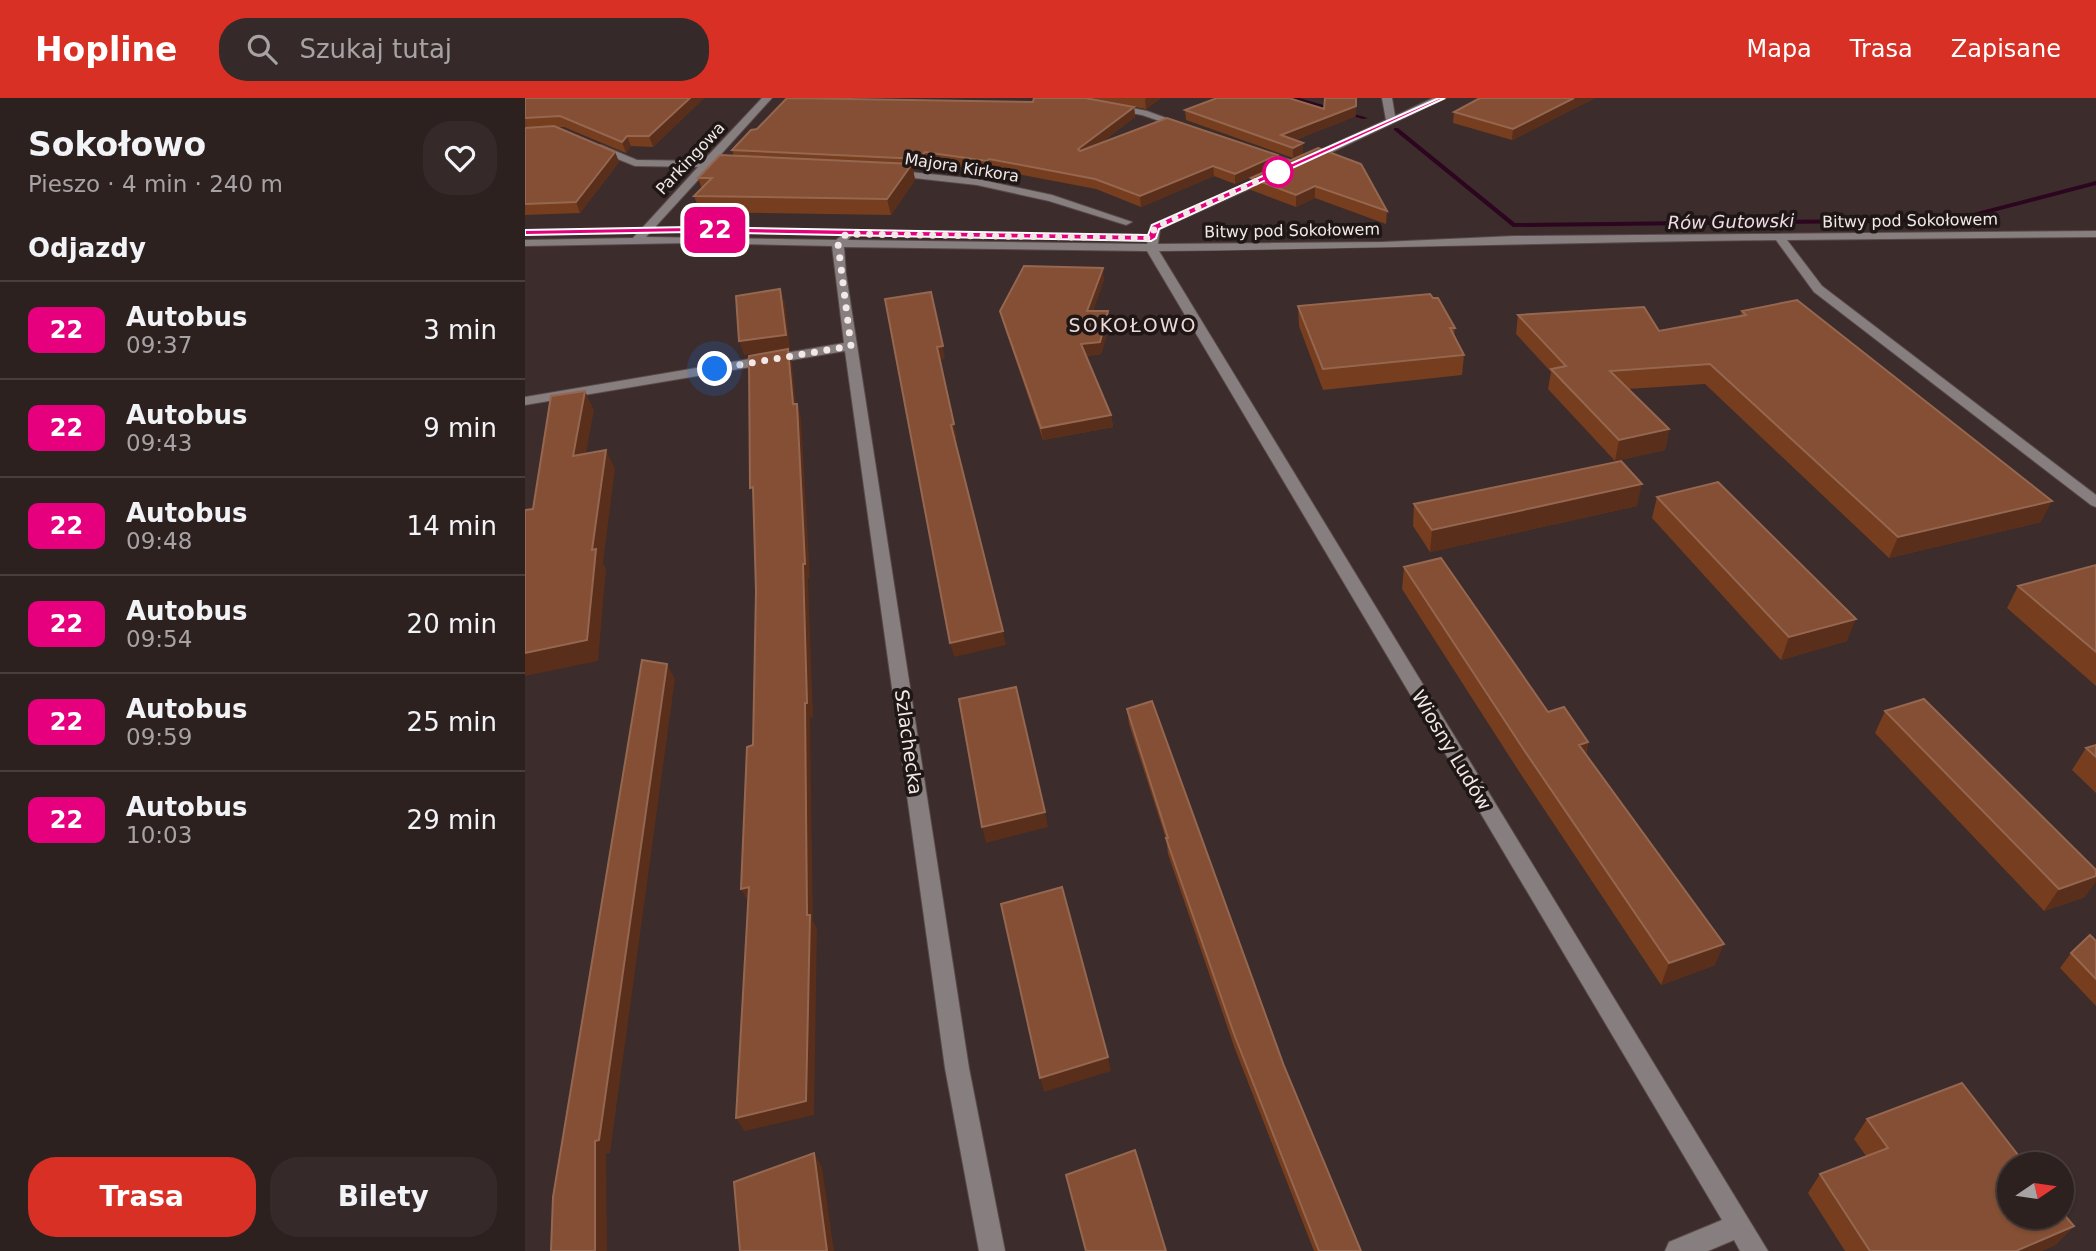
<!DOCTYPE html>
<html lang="pl">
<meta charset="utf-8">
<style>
:root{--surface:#2d2120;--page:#352929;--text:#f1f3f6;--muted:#a7a3a5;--line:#483e3e;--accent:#d93025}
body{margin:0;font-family:"DejaVu Sans",sans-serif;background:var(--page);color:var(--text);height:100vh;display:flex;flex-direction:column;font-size:26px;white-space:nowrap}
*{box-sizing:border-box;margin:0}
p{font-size:23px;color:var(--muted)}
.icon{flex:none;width:38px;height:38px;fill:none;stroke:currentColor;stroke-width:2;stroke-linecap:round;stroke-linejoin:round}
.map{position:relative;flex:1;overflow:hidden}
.details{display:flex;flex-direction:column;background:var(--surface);width:525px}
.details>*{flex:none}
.badge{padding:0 14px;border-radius:10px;font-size:24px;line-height:46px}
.needle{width:46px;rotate:77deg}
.fabs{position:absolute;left:1472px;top:1054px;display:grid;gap:14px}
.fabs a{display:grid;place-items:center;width:77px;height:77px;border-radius:50%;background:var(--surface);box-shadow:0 2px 5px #0004,0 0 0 2px var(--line);font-size:35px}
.you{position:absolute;width:35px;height:35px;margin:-18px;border:5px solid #fff;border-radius:50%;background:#1a73e8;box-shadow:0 0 0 10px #1a73e833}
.map>.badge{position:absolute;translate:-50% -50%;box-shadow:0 0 0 4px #fff}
h2{padding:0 28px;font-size:26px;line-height:63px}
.round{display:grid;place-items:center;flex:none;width:74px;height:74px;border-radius:28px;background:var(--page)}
.head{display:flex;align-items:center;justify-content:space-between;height:119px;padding:0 28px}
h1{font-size:33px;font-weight:700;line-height:52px}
.action{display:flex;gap:14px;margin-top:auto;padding:14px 28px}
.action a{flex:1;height:80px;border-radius:28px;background:var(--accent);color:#fff;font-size:28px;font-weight:700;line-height:80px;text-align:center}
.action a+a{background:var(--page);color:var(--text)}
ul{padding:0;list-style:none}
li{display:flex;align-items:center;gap:21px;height:98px;padding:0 28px;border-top:2px solid var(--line)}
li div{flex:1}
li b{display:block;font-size:26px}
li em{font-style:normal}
li .badge{min-width:77px;font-weight:700;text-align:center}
header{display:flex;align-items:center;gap:42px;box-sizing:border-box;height:98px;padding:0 35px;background:var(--accent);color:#fff}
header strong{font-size:33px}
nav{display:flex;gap:38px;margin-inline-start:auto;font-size:24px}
.search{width:490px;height:63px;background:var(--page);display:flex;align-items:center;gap:18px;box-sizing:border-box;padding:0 24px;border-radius:28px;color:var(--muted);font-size:26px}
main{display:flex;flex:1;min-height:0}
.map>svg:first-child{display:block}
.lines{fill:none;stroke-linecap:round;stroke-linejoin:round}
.stream{fill:#2c051f;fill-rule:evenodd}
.minor-casing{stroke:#594a49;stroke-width:2}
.minor{fill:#877e80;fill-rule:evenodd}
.wall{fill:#763d1e}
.shaded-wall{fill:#592e1a}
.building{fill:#844f34;stroke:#956750;stroke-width:2}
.line{fill:#e6007e;stroke:#fff;stroke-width:2}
.walk{stroke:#f2e8e7;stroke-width:7;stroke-dasharray:0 12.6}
.stop-dot{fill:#fff;stroke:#e6007e;stroke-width:3.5}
.labels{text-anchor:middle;stroke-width:7;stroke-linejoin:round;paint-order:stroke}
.far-street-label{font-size:16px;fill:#f2e8e7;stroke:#1e1716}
.far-water-label{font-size:18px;font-style:italic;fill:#f1dae6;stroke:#1e1716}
.far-quarter-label{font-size:19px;letter-spacing:2px;fill:#eed9d7;stroke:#1e1716}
.street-label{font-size:19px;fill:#f2e8e7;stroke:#1e1716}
</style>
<header>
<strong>Hopline</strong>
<div class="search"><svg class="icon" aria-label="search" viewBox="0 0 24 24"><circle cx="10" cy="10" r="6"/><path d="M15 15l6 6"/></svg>Szukaj tutaj</div>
<nav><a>Mapa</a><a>Trasa</a><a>Zapisane</a></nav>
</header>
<main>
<section class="details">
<div class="head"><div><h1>Sokołowo</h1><p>Pieszo · 4 min · 240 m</p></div><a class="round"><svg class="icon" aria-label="heart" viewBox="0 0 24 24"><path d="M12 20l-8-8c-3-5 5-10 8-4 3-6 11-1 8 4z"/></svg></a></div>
<h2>Odjazdy</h2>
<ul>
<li><span class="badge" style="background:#e6007e;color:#fff">22</span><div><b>Autobus</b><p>09:37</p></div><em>3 min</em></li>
<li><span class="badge" style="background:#e6007e;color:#fff">22</span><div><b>Autobus</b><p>09:43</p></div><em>9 min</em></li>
<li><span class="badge" style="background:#e6007e;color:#fff">22</span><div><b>Autobus</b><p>09:48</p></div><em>14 min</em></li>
<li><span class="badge" style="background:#e6007e;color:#fff">22</span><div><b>Autobus</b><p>09:54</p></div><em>20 min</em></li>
<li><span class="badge" style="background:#e6007e;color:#fff">22</span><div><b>Autobus</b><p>09:59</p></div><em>25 min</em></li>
<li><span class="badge" style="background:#e6007e;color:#fff">22</span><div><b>Autobus</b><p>10:03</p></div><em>29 min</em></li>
</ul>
<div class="action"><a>Trasa</a><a>Bilety</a></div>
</section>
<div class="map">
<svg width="1571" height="1153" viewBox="0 0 1571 1153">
<rect width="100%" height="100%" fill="#3c2c2b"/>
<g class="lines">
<!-- stream -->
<path class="stream" d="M 765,0 L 774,0 L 843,20 L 838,21 Z
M 869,30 L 873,30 L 990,125 L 1429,120 L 1571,83 L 1571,87 L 1429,124 L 988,129 L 869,32 Z"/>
<!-- minor casing -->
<g class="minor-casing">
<path id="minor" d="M 237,0 L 247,0 L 189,64 L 209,64 L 214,67 L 213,69 L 184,70 L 121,139 L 311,142 L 320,135 L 326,138 L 323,142 L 622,146 L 626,127 L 747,74 L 752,77 L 751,79 L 635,131 L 633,146 L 858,144 L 989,138 L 1571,133 L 1571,139 L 1262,142 L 1297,188 L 1571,397 L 1571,409 L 1566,407 L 1289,194 L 1251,142 C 1045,144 839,151 634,153 L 1243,1153 L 1215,1153 L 1209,1142 L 1183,1153 L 1140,1153 L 1144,1144 L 1197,1122 L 622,153 L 319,149 L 321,176 L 444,970 L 480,1153 L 454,1153 L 420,970 L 320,253 L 0,307 L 0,299 L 319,245 L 307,148 L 162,145 L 0,148 L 0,142 L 108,140 L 173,69 L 110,68 L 68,51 L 68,47 L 76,47 L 112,62 L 178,63 Z
M 857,0 L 867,0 L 870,18 L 908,0 L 921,0 L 786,64 L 778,64 L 778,60 L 861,22 Z
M 587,6 L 622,13 L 663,28 L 658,31 L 617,17 L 584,11 L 584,7 Z
M 730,50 L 774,65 L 775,67 L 770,70 L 726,55 L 725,53 Z
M 366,72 L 452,81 L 527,97 L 607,124 L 601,127 L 524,103 L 452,87 L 362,77 L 361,75 Z"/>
</g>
<!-- minor -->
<use href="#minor" class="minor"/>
</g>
<!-- wall -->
<path class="wall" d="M 0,0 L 179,0 L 128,49 L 106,48 L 101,55 L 39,29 L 31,29 L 90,54 L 94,64 L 55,115 L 0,117 Z
M 562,0 L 636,0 L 621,11 Z
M 1070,0 L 987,42 L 928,25 L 929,14 Z
M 609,9 L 610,19 L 576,45 L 752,57 L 752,67 L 710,86 L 689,78 L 616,109 L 571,91 L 466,71 L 464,73 L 402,64 L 397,72 L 388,71 L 390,82 L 366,117 L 175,114 L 169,98 L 177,91 L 173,80 L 209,58 L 207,52 Z
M 799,11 L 831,18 L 770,42 L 778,45 L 778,56 L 768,60 L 661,22 L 660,12 Z
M 793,50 L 862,113 L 861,126 L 790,100 L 771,109 L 726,92 L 726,80 Z
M 579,181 L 568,213 L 583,213 L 585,225 L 576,256 L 561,258 L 586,317 L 588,329 L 518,342 L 478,225 L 475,213 Z
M 773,208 L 930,230 L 929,238 L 939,257 L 937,277 L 798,292 L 774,228 Z
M 1217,213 L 1516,424 L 1364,460 L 1180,286 L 1103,291 L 1144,331 L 1140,352 L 1090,363 L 1023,291 L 1026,274 L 991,236 L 993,217 L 1134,233 L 1215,218 Z
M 1132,399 L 1322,543 L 1256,562 L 1127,420 Z
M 889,406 L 1112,408 L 905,454 L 888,428 Z
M 1571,467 L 1571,588 L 1482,510 L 1493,488 Z
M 879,469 L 1023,614 L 1063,644 L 1061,656 L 1190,867 L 1136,887 L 995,675 L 877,491 Z
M 602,611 L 759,968 L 836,1153 L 789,1153 L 710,951 L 643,756 L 641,741 L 604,626 Z
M 1360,613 L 1560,799 L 1519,813 L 1350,635 Z
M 1571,647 L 1571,695 L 1547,672 L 1561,650 Z
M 1571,843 L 1571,908 L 1535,870 L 1546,855 Z
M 1342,1021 L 1549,1128 L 1530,1147 L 1516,1153 L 1320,1153 L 1283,1095 L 1295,1076 L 1341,1058 L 1329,1041 Z"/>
<!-- shaded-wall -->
<path class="shaded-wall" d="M 165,0 L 179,0 L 128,49 L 124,38 Z
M 622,0 L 636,0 L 621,11 L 620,1 Z
M 1049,0 L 1070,0 L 987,42 L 988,31 Z
M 831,8 L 831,18 L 759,46 L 756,37 Z
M 609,9 L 610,19 L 555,61 L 553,51 Z
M 102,38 L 106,48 L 101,55 L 97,44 Z
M 778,45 L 778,56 L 768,60 L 768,50 Z
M 90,54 L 94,64 L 55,115 L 51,104 Z
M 400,54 L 402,64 L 397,72 L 395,61 Z
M 752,57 L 752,67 L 710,86 L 710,76 Z
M 464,61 L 466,71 L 464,73 L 462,63 Z
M 387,66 L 390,82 L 366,117 L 362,101 Z
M 688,68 L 689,78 L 616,109 L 615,98 Z
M 790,88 L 790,100 L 771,109 L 771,97 Z
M 578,170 L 579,181 L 564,224 L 562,213 Z
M 255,191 L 260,205 L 265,251 L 263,252 L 267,265 L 272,318 L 272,306 L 276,320 L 285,480 L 283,481 L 288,619 L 285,620 L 288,823 L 292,831 L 289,1017 L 219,1033 L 211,1020 L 282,817 L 268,306 L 263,252 L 219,257 L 214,243 Z
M 583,213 L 585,225 L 576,256 L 558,258 L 556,246 Z
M 418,248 L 420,261 L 415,262 L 432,340 L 429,340 L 412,249 Z
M 60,293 L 69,312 L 57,377 L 48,358 Z
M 586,317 L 588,329 L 518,342 L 516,330 Z
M 1144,331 L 1140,352 L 1090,363 L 1094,342 Z
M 81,352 L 90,371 L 78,465 L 81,471 L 73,563 L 0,578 L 0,555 L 67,452 Z
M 1117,386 L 1112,408 L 905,454 L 907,432 Z
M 1527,403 L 1516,424 L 1364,460 L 1373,439 Z
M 1331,521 L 1322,543 L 1256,562 L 1264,539 Z
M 478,533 L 481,547 L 429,559 L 425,545 Z
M 142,566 L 150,581 L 85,1055 L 81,1056 L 82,1153 L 70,1153 L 70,1043 Z
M 1063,644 L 1058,667 L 1054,647 Z
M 520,714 L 523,729 L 461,745 L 457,729 Z
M 1571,778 L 1571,784 L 1560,799 L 1519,813 L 1534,791 Z
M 224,789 L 224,805 L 216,791 Z
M 1199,846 L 1190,867 L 1136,887 L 1144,865 Z
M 583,959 L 586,973 L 519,994 L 515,980 Z
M 289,1055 L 297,1069 L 309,1153 L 302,1153 Z
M 1549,1128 L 1530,1147 L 1516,1153 L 1491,1153 Z"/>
<!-- building -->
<path class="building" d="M 0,0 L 165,0 L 124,38 L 102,38 L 97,44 L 35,18 L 0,20 Z
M 262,0 L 508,4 L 509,0 L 560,0 L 609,9 L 553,51 L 555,53 L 642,20 L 752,57 L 710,76 L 688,68 L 615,98 L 570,81 L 464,61 L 462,63 L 400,54 L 395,61 L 207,52 L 226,32 L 232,31 Z
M 692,0 L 764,0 L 799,11 L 800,0 L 831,0 L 831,8 L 756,37 L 778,45 L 768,50 L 660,12 Z
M 955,0 L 1049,0 L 988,31 L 929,14 Z
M 29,28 L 90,54 L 51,104 L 0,106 L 0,30 Z
M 793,50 L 836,66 L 862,113 L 790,88 L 771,97 L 726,80 Z
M 195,57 L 387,66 L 362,101 L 169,98 L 187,80 L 173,80 Z
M 499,168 L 578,170 L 562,213 L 583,213 L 575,244 L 556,246 L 586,317 L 516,330 L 475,213 Z
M 255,191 L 261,237 L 214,243 L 211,198 Z
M 406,194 L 418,248 L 412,249 L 429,326 L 426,327 L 478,533 L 425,545 L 360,201 Z
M 905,196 L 908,200 L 913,200 L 930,230 L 925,230 L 939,257 L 798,271 L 773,208 Z
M 1272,202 L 1527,403 L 1373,439 L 1185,266 L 1085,273 L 1144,331 L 1094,342 L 1026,271 L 1041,268 L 993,217 L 1119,209 L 1134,233 L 1221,217 L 1217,213 Z
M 263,251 L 268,306 L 272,306 L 280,466 L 278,466 L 282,605 L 280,605 L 282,817 L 285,817 L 281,1003 L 211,1020 L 224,789 L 216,791 L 222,649 L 228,647 L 231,493 L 228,389 L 225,390 L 224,258 Z
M 60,293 L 48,358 L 81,352 L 67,452 L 71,451 L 62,542 L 0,555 L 0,412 L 8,411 L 26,298 Z
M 1096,363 L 1117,386 L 907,432 L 889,406 Z
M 1193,384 L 1331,521 L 1264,539 L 1132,399 Z
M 916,460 L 1023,614 L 1039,609 L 1063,644 L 1054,647 L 1199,846 L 1144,865 L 999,652 L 879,469 Z
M 1571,467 L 1571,554 L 1493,488 Z
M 117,562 L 142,566 L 74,1042 L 70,1043 L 70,1153 L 26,1153 L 28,1099 Z
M 491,589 L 520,714 L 457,729 L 434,601 Z
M 1399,601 L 1571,772 L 1571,778 L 1534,791 L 1360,613 Z
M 627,603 L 759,968 L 836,1153 L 794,1153 L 709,936 L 641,740 L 643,740 L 602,611 Z
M 1571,647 L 1571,659 L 1561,650 Z
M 537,789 L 583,959 L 515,980 L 476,806 Z
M 1565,837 L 1571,843 L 1571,881 L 1546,855 Z
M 1437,985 L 1500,1066 L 1484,1066 L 1484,1118 L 1536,1118 L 1536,1113 L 1549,1128 L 1491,1153 L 1345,1153 L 1295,1076 L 1363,1050 L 1342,1021 Z
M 610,1052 L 641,1153 L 561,1153 L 541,1077 Z
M 289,1055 L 302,1153 L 215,1153 L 209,1084 Z"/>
<!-- line -->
<path class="line" d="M 914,0 L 920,0 L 634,131 L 631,140 L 626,143 L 164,134 L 0,137 L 0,132 L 164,129 L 623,137 L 627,127 Z"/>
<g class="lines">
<!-- walk -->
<path class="walk" d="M 190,271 L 326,248 L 313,146 L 321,136 L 626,140 L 630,129 L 753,74"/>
</g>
<!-- markers -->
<circle class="stop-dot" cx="753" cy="74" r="14"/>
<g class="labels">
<!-- far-street labels -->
<g class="far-street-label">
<text transform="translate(165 60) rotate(-47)" y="6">Parkingowa</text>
<text transform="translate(437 69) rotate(9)" y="6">Majora Kirkora</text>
<text transform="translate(1385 122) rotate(-1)" y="6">Bitwy pod Sokołowem</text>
<text transform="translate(767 132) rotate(-1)" y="6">Bitwy pod Sokołowem</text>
</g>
<!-- far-water labels -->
<g class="far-water-label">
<text transform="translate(1206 124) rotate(-1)" y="6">Rów Gutowski</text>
</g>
<!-- far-quarter labels -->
<g class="far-quarter-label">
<text x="608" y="234">SOKOŁOWO</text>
</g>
<!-- street labels -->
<g class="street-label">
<text transform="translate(384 644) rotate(82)" y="7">Szlachecka</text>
<text transform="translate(927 652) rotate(59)" y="7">Wiosny Ludów</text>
</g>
</g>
</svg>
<div class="fabs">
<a><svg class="needle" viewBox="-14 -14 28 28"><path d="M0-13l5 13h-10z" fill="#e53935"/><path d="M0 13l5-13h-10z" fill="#a7a3a5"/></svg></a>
</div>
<div class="you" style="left:190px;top:271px"></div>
<b class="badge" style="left:190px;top:132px;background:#e6007e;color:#fff">22</b>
</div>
</main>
